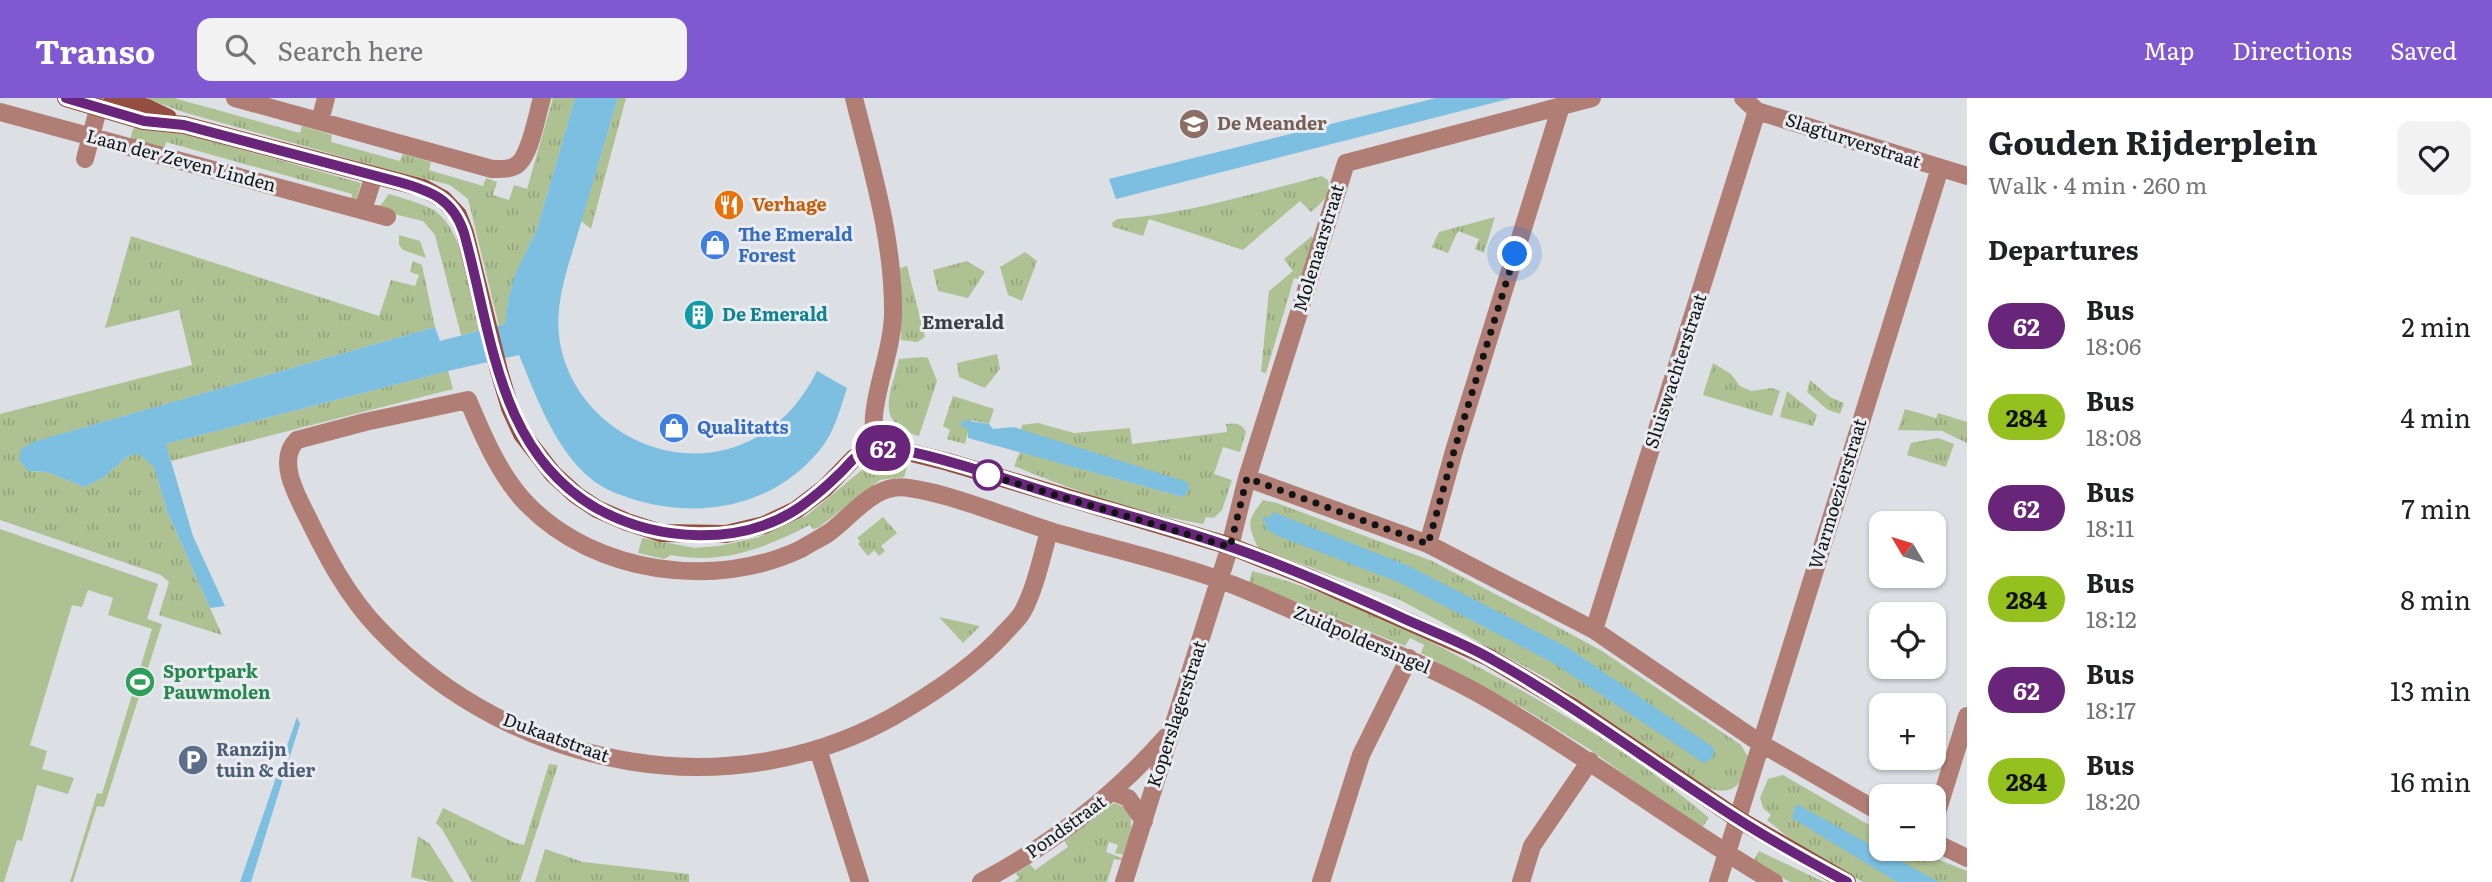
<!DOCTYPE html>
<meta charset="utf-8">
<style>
:root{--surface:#fff;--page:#f2f2f2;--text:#202124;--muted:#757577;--accent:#7f58d2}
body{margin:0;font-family:Literata,serif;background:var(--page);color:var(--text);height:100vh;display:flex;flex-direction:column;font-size:26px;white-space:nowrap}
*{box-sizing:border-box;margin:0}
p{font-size:23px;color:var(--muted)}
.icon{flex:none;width:38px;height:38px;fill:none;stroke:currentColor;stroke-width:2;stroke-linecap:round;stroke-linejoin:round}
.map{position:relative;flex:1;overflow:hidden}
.details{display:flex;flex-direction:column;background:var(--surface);width:525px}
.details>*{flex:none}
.badge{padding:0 14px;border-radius:23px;font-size:24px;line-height:46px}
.needle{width:46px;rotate:308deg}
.buttons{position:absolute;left:1869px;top:413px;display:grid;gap:14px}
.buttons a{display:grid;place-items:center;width:77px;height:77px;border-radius:14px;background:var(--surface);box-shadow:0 2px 5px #0004;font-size:35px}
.you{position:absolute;width:35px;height:35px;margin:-18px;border:5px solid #fff;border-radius:50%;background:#1a73e8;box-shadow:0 0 0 10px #1a73e833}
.map>.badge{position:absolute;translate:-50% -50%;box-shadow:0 0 0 4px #fff}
h2{padding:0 21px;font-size:26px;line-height:63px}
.round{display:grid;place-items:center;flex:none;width:74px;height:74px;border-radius:14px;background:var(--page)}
.overview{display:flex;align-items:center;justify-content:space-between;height:119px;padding:0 21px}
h1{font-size:33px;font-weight:700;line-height:52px}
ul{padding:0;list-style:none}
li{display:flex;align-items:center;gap:21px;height:91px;padding:0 21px}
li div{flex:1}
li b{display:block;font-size:26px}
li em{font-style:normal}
li .badge{min-width:77px;font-weight:700;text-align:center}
header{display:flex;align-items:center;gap:42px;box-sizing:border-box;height:98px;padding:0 35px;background:var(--accent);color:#fff}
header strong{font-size:33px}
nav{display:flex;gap:38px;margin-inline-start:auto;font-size:24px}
.search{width:490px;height:63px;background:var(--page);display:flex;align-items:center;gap:18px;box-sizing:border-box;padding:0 24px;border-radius:14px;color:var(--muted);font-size:26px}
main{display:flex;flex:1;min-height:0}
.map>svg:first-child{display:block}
.grass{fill:url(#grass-tufts)}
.garden{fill:#aec192}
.water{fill:#7cbfe0}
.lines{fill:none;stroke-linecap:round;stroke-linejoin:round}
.street{stroke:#b07e74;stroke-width:18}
.secondary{stroke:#944e41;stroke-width:18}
.line-casing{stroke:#fff;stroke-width:16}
.line{stroke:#68257a;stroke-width:10}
.walk{stroke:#131415;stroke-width:7;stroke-dasharray:0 12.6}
.stop-dot{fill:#fff;stroke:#68257a;stroke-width:3.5}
.labels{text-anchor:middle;stroke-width:6;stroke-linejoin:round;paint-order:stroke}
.education-label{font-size:18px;font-weight:bold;fill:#785e54;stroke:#e9ecf1;text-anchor:start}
.street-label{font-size:18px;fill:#131415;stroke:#e9ecf1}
.food-label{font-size:18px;font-weight:bold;fill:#c56008;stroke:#e9ecf1;text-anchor:start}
.shop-label{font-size:18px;font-weight:bold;fill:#366cbe;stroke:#e9ecf1;text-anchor:start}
.culture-label{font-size:18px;font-weight:bold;fill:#0d838f;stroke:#e9ecf1;text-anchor:start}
.leisure-label{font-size:18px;font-weight:bold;fill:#27864d;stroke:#e9ecf1;text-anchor:start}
.service-label{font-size:18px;font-weight:bold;fill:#4e5e75;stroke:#e9ecf1;text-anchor:start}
.neighbourhood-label{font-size:19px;font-weight:bold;fill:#3c3e42;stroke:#e9ecf1}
</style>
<header>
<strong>Transo</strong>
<div class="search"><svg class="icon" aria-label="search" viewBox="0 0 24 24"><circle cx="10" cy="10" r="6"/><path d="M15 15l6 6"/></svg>Search here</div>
<nav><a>Map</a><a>Directions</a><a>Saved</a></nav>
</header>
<main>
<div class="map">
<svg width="1967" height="784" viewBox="0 0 1967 784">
<defs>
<pattern id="grass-tufts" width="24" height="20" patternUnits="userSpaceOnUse" patternTransform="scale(1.75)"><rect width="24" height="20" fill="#aec192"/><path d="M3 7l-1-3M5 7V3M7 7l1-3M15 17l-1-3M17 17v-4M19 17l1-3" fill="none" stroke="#95a57d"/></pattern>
</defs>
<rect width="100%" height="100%" fill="#dcdfe4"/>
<!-- grass -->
<path class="grass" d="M 146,0 L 174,0 L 300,35 L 302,28 L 332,37 L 331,44 L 400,63 L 403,56 L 431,64 L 429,72 L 483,88 L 486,80 L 497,84 L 493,97 L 509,102 L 514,87 L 527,91 L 553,0 L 575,0 L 537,131 L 515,178 L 508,202 L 506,226 L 499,228 L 468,101 L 450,87 L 382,70 L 183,14 Z
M 618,0 L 626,0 L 591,131 L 581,123 Z
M 140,27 L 182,35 L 361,85 L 356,105 L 351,103 L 352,96 L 166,44 L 164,51 L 130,41 L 133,31 Z
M 1322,78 L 1328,82 C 1333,97 1321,105 1311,114 L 1300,103 L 1243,152 L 1149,121 L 1143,138 L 1113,129 L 1112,125 L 1117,121 C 1187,116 1254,95 1322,78 Z
M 389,96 C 402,100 417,104 430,110 C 465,127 471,199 479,233 L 461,237 L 435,137 L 423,123 L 377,112 Z
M 1495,119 L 1484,155 L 1475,151 L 1479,141 L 1458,133 L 1448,155 L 1432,149 L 1439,134 Z
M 399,137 L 420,143 L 426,160 L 403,152 L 399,147 Z
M 131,138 L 379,218 L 391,182 L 415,188 L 419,177 L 410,174 L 413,163 L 422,167 L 435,229 L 37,343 L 28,373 L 47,374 L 84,389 L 103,380 L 128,358 L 139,355 L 154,369 L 167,413 L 222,537 L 159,517 L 169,484 L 161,477 L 0,422 L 0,316 L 192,267 L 179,212 L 105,230 Z
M 1312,138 L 1313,142 L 1301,182 L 1294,180 L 1266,275 L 1261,274 L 1269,193 L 1293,173 L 1284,161 Z
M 1025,154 L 1037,163 L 1022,203 L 1008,197 L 1000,169 Z
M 967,163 L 985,174 L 968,200 L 938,193 L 933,172 Z
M 907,168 L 925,239 L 917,244 L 901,242 L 900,170 Z
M 997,256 L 1000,271 L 985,290 L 959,279 L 957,265 Z
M 923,259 L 928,260 L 937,283 L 919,338 C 873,325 891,296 899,261 Z
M 1713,265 L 1731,276 L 1740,288 L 1751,293 L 1772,290 L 1780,293 L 1772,318 L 1703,297 Z
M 448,273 L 453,291 L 171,363 L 166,346 Z
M 1810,282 L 1830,299 L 1844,305 L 1840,316 L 1828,312 L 1807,294 Z
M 1787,293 L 1817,317 L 1813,328 L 1780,319 Z
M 953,298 L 994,311 L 989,326 L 971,322 L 965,346 L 947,341 L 950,332 L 943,328 Z
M 1905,311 L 1936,320 L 1938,315 L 1967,324 L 1967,345 L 1942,333 L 1898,332 Z
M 1038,325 L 1074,335 L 1130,330 L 1132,346 L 1227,334 L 1226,326 C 1236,325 1241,325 1246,334 L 1240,354 L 1223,349 L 1214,376 L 1232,382 L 1222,412 L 1214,420 L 1206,419 L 1203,426 C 1139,415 1074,393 1014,368 L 1020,354 L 1183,399 L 1077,350 L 1021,332 L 1022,327 Z
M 1938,340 L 1954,346 L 1946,369 L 1907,357 L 1911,345 Z
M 873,363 L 893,363 L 908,366 L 904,379 L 880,382 L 818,430 L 813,431 L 810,427 C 764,450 724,467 671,457 L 664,461 L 638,455 L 642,440 L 695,450 L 719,448 L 759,439 L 806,418 Z
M 1263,402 L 1277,405 L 1432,463 L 1530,514 L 1602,553 L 1741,647 L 1748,659 C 1745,684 1735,699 1708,690 L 1548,581 L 1400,502 L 1258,450 C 1247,425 1247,423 1263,402 Z
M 883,419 L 897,435 L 881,448 L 885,453 L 879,458 L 874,452 L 868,458 L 858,446 L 860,443 L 857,440 Z
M 1252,473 C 1334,494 1409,531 1482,571 C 1561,613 1641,661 1709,720 L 1701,731 L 1589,651 L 1526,612 L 1421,555 L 1424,547 L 1410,540 L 1405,548 L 1249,485 Z
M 939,519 L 980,528 L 963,545 Z
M 549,666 L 558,667 L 520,784 L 472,784 L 442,731 L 436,725 L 443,710 L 515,745 L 524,747 Z
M 1783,677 L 1881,734 L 1881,751 L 1912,751 L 1967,773 L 1967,784 L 1863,784 L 1794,744 L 1767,722 L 1771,717 L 1763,710 L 1760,700 L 1768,681 Z
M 1114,705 L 1127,710 C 1136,729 1129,738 1123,757 L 1115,755 L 1118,747 L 1109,744 L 1106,754 L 1122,760 L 1121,762 L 1114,761 L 1107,784 L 1014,784 L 1019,780 L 1016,775 L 1030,766 L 1035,772 L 1068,749 L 1064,742 Z
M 418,738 L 430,746 L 454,784 L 431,784 L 411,779 Z
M 545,751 L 583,764 L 689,776 L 689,784 L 535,784 Z
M 1759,753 L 1824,784 L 1790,784 L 1753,763 Z"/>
<!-- garden -->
<path class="garden" d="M 0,431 L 158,486 L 147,521 L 162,526 L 104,709 L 97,708 L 73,784 L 70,784 L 97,695 L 102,696 L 152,531 L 108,517 L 113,500 L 88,492 L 82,509 L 72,507 L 30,647 L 47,653 L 42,671 L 74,680 L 68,696 L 37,687 L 22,743 L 17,742 L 4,784 L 0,784 Z"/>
<!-- water -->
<path class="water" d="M 575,0 L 618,0 C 605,43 593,85 580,128 C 570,164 555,200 559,238 C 570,329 676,385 757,339 C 784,324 803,301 817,273 L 847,290 C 840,311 834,336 819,353 C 774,407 704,421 639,403 C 625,399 608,393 595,384 C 556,355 537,300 519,257 L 448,273 L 166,346 L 193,438 L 225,508 L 210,510 L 167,413 L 154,369 L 139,356 L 128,358 L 103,380 L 84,389 L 47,374 L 28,373 L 19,362 L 21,351 L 36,343 L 435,229 L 440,243 L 505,226 L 508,202 L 515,177 L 537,131 Z
M 1436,0 L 1512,0 L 1116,101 L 1109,81 Z
M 963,322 L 989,326 L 993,331 L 1014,329 L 1187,384 L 1190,391 L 1183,399 L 968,340 L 968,331 L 961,328 Z
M 1273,414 L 1409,468 L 1567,549 L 1714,650 C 1714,658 1713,662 1704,665 L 1555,566 L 1398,484 L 1278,438 L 1265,430 L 1267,425 L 1262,423 L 1264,418 L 1269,420 Z
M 297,619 L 300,626 L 251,784 L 240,784 Z
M 1796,706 L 1939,784 L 1897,784 L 1792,720 Z"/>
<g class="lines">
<!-- street -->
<path class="street" d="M 235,0 L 492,71 C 499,71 508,72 515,68 C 530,61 537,16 542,0
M 854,0 C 872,72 894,143 893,217 C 892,252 877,284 874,318 C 873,328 875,340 875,350
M 1743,0 L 1757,13 L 1967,78
M 0,14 L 387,119
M 320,23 L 326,0
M 85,61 L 101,0
M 363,112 L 374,77
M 1247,380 L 1428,446 L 1594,532 L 1760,645 L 1881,715
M 1049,433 C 1042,458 1035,491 1023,513 C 1020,519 1014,525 1009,530 C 980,563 944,588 906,611 C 736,715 514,673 379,531 C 348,499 327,459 308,420 C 297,398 276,362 297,342 L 365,324 L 468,302 C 483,338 500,378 527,406 C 595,476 715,492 801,451 C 809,446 819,441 827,436 C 853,418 874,384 909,390 C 957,397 1013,422 1060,436 C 1113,451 1168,463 1220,482 C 1251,493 1280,507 1310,520 C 1373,546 1436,570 1495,605 C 1591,661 1679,728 1774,784
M 1428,446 L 1454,353 L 1561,8
M 1594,532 L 1757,13
M 818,651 L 860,784
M 1113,694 L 1128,700 L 1144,723
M 1934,724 L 1967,618
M 1934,744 L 1967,760
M 981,784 C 1052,746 1113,699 1166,639
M 1124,784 L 1230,448 L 1247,380 L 1346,65 L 1592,0
M 1321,784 L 1361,657 L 1409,560
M 1521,784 L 1532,748 L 1590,663
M 1718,784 L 1940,70"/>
<!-- secondary -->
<path class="secondary" d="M 66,0 L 144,23 L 184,27 L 423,90 L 443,101 L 458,117 L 465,135 L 499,273 L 510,310 L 522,336 L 553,376 L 576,397 L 597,411 L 627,424 L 661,435 L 726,436 L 764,427 L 796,412 L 825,390 L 854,360 L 865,353 L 888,349 L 948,364 L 1230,448 L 1308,479 L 1488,559 L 1571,608 L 1738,721 L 1847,784
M 113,0 L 147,10 L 168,20"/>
</g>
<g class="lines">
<!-- line casing -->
<g class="line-casing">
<path id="line" d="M 66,0 L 144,23 L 184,27 L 399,84 C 431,93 453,101 464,135 C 492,234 497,353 596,410 C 657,444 741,449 800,409 C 814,399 827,388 839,376 C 847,369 854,358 864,353 C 874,349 887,349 898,351 C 956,363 1013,384 1070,401 C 1124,417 1181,431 1234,450 C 1293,471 1350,496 1407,522 C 1436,535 1466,546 1493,562 C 1577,609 1654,668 1736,720 C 1772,743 1810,764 1847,784"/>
</g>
<!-- line -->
<use href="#line" class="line"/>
<!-- walk -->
<path class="walk" d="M 988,377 L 985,376 L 1230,449 L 1247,380 L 1428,446 L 1454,353 L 1515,156"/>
</g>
<!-- icons -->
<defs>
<g id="school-disc" transform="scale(1.575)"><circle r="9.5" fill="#8d6e63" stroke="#e9ecf1"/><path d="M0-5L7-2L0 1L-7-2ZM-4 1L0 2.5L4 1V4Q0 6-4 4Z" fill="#fff"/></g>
<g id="restaurant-disc" transform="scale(1.575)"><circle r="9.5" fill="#e8710a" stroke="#e9ecf1"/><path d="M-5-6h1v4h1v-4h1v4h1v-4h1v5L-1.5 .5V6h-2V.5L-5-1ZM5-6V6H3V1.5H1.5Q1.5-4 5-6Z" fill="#fff"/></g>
<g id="shop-disc" transform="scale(1.575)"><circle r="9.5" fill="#3f7fe0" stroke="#e9ecf1"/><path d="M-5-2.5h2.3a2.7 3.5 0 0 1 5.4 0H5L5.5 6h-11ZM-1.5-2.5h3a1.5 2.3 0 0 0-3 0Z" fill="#fff"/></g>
<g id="building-disc" transform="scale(1.575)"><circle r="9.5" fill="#0f9aa8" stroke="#e9ecf1"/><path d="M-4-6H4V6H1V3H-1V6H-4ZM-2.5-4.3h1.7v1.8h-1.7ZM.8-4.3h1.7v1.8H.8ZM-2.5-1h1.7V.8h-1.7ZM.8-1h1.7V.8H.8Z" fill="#fff"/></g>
<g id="stadium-disc" transform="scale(1.575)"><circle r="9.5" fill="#2e9e5b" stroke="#e9ecf1"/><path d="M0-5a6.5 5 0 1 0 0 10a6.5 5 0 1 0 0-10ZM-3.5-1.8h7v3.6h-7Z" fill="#fff"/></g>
<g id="parking-disc" transform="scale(1.575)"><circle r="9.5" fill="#5c6f8a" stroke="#e9ecf1"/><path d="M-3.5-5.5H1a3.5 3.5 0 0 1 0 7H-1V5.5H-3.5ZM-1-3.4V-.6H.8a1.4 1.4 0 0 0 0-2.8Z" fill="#fff"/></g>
</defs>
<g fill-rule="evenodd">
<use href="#school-disc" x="1194" y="26"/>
<use href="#restaurant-disc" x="729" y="107"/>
<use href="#shop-disc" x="715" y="147"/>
<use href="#building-disc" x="699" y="217"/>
<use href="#shop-disc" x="674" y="330"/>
<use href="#stadium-disc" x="140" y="584"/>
<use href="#parking-disc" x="193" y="662"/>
</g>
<!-- markers -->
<circle class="stop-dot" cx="988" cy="377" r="14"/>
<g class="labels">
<!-- education labels -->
<g class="education-label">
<text x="1217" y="32">De Meander</text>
</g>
<!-- street labels -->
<g class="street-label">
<text transform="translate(1853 43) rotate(18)" y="6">Slagturverstraat</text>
<text transform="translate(181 63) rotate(15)" y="6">Laan der Zeven Linden</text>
<text transform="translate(1319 150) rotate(-73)" y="6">Molenaarstraat</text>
<text transform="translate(1676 273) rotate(-72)" y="6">Sluiswachterstraat</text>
<text transform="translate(1838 396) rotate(-73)" y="6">Warmoezierstraat</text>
<text transform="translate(1362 542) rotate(23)" y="6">Zuidpoldersingel</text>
<text transform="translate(1177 616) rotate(-72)" y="6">Koperslagerstraat</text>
<text transform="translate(556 640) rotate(20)" y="6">Dukaatstraat</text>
<text transform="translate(1066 729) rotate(-36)" y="6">Pondstraat</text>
</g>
<!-- food labels -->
<g class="food-label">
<text x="752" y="113">Verhage</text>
</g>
<!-- shop labels -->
<g class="shop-label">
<text x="738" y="143">The Emerald<tspan x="738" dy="21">Forest</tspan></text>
<text x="697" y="336">Qualitatts</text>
</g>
<!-- culture labels -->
<g class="culture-label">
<text x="722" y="223">De Emerald</text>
</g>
<!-- leisure labels -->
<g class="leisure-label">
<text x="163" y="580">Sportpark<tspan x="163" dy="21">Pauwmolen</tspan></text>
</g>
<!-- service labels -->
<g class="service-label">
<text x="216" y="658">Ranzijn<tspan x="216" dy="21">tuin &amp; dier</tspan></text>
</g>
<!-- neighbourhood labels -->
<g class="neighbourhood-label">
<text x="963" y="231">Emerald</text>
</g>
</g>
</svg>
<div class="buttons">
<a><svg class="needle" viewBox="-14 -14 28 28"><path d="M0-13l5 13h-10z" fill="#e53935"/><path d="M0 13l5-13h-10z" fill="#757577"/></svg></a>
<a><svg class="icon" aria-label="locate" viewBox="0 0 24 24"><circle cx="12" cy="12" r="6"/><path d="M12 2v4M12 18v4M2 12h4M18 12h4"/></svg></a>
<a>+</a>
<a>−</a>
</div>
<div class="you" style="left:1515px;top:156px"></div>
<b class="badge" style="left:883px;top:350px;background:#68257a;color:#fff">62</b>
</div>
<section class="details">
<div class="overview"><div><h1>Gouden Rijderplein</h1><p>Walk · 4 min · 260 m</p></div><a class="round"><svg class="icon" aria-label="heart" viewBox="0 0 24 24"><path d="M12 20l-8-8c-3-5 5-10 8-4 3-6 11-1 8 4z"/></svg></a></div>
<h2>Departures</h2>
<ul>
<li><span class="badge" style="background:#68257a;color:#fff">62</span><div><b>Bus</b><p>18:06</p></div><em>2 min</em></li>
<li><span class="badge" style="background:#95c11f;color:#111">284</span><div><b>Bus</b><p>18:08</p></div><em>4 min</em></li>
<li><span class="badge" style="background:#68257a;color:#fff">62</span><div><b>Bus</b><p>18:11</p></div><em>7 min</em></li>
<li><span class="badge" style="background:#95c11f;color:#111">284</span><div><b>Bus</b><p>18:12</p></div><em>8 min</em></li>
<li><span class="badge" style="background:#68257a;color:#fff">62</span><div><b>Bus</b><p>18:17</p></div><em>13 min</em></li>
<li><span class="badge" style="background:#95c11f;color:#111">284</span><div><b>Bus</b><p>18:20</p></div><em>16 min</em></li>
</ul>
</section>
</main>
